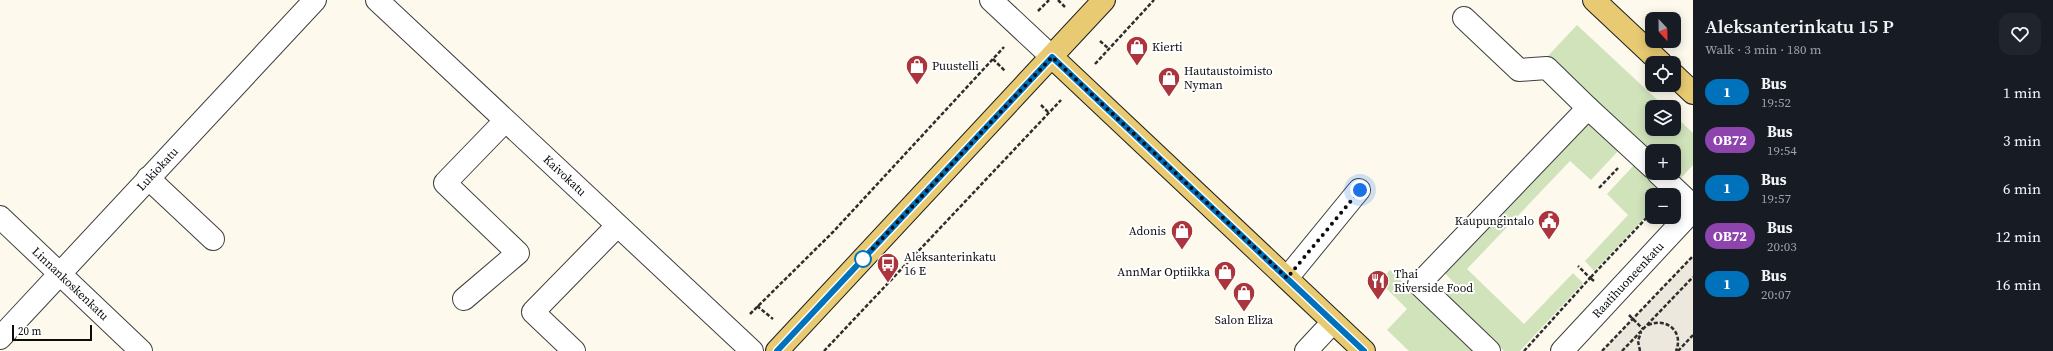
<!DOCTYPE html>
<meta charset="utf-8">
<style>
:root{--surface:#171b24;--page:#20242c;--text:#f1f3f6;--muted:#9ea1a6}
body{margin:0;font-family:"Source Serif 4",serif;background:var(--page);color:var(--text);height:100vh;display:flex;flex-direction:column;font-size:15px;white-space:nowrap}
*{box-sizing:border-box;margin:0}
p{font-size:13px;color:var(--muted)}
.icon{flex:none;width:22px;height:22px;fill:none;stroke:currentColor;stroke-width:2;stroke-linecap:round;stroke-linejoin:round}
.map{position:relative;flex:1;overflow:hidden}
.sheet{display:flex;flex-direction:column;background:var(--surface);width:360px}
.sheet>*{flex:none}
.badge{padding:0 8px;border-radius:13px;font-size:14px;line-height:26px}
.needle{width:26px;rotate:158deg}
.controls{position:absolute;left:1645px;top:12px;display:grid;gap:8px}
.controls a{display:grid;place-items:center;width:36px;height:36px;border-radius:8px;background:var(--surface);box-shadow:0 2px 10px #0003;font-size:20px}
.scale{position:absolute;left:12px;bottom:10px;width:80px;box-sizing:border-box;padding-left:4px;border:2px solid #0c0c0c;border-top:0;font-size:11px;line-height:14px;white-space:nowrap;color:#0c0c0c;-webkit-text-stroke:3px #fff;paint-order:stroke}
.you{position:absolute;width:20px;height:20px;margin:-10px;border:3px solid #fff;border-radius:50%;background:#1a73e8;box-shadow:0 0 0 6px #1a73e833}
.map>.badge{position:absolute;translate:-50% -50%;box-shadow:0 0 0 2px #fff}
.round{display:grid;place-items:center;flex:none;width:42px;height:42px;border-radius:12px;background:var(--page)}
.overview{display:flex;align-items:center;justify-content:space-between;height:68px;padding:0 12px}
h1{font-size:19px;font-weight:600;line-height:30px}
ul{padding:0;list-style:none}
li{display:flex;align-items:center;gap:12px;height:48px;padding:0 12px}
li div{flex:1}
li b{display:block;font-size:15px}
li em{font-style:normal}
li .badge{min-width:44px;font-weight:700;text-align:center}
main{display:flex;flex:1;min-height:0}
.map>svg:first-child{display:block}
.green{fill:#d0e3bb}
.plaza{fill:#ece8dd}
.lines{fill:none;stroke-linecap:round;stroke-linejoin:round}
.minor-casing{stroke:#3f3f3f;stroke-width:24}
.major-casing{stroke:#1d1d1d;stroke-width:24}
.path{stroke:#2e2e2e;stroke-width:2.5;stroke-dasharray:4 2;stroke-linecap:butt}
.minor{stroke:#fff;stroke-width:22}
.major{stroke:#e8ca72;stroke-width:22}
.line-casing{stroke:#fff;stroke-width:9}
.line{stroke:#0072bc;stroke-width:6}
.walk{stroke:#0c0c0c;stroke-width:4;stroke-dasharray:0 7.2}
.stop-dot{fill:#fff;stroke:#0072bc;stroke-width:2}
.labels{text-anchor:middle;stroke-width:4;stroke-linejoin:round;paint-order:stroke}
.poi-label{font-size:12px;fill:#0c0c0c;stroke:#fff;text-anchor:start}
.street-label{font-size:12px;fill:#0c0c0c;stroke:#fff}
</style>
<main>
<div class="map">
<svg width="1693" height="351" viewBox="0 0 1693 351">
<rect width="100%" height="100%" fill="#fdfaed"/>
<!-- green -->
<path class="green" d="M 1577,25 L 1665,107 L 1652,107 L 1652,129 L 1674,129 L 1674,115 L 1693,133 L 1693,165 L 1679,180 L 1674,173 L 1674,151 L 1652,151 L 1652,154 L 1547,57 Z
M 1588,122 L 1619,150 L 1591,180 L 1570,161 L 1467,269 L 1524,324 L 1573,273 L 1583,283 L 1520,351 L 1504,351 L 1446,295 L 1456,285 L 1443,271 Z
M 1636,163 L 1666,195 L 1652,195 L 1652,210 L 1594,271 L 1585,261 L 1628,215 L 1607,194 Z
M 1390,270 L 1476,351 L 1409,351 L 1387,330 L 1407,309 L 1379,281 Z"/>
<!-- plaza -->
<path class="plaza" d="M 1693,256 L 1693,351 L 1602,351 L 1633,319 Z"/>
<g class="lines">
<!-- minor casing -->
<g class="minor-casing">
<g id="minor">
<path id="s1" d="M 377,0 L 752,351"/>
<path d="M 991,0 L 1052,57"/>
<path d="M 1464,18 L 1519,70 L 1547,68 L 1588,108"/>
<path d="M 1658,173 L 1693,206"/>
<path d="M 148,178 L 213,239"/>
<path id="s2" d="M 0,217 L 141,351"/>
<path d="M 1287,278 L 1359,190"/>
<path d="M 464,299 L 518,253 L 445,183 L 505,121"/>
<path id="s3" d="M 0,338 L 315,0"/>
<path d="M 574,351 L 533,312 L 617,226"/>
<path d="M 1306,351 L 1333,322"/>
<path d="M 1489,351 L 1419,284 L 1588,108 L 1652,167"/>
<path id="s4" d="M 1562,351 L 1693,210"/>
</g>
</g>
<!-- major casing -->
<g class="major-casing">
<path id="major" d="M 1594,0 L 1661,63
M 1052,57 L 1364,351
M 1674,75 L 1693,93
M 777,351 L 1104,0"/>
</g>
<!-- path -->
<path class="path" d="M 1058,0 L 1065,7
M 1038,11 L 1049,0
M 1100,41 L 1109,49
M 993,59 L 1005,71
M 1095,64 L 1154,0
M 1041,105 L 1049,113
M 1599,188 L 1618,168
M 1594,281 L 1590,278 L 1652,212
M 757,306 L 773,319
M 750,314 L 833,232 L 1004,47
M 1629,315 L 1643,329
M 1648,325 C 1667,317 1684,332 1676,351
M 824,351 L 1061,100
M 1524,351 L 1590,278 L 1578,266
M 1602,351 L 1693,256
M 1622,351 L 1693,277
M 1640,351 L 1638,341 L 1641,332
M 1678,351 L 1693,335"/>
<!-- minor -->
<use href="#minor" class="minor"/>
<!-- major -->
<use href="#major" class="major"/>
</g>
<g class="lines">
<!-- line casing -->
<g class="line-casing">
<path id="line" d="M 777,351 L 1052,57 L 1364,351"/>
</g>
<!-- line -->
<use href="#line" class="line"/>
<!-- walk -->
<path class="walk" d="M 863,259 L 1052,57 L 1287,278 L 1360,190"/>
</g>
<!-- icons -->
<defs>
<g id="shop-pin" transform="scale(1.15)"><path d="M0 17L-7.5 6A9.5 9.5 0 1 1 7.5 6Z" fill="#ab353c" stroke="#fff"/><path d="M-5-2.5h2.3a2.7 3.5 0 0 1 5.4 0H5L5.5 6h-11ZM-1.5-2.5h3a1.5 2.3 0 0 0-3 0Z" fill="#fff"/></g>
<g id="civic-pin" transform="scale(1.15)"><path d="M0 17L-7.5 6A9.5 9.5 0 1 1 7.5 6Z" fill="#ab353c" stroke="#fff"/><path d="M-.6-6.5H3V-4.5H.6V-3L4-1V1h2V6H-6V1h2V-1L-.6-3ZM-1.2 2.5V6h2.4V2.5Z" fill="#fff"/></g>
<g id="bus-pin" transform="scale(1.15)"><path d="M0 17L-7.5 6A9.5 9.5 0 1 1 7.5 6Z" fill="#ab353c" stroke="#fff"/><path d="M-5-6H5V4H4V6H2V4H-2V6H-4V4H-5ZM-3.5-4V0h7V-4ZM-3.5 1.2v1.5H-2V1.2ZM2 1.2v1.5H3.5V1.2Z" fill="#fff"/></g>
<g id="restaurant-pin" transform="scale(1.15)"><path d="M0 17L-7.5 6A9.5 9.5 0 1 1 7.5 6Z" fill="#ab353c" stroke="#fff"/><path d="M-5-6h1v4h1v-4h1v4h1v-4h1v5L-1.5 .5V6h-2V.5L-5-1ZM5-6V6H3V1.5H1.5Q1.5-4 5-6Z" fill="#fff"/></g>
</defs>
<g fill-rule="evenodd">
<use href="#shop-pin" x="1137" y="47"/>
<use href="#shop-pin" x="917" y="66"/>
<use href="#shop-pin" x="1169" y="78"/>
<use href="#civic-pin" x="1549" y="221"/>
<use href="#shop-pin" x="1182" y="231"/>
<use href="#bus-pin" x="888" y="264"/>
<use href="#shop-pin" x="1225" y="272"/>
<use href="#restaurant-pin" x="1378" y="281"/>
<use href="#shop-pin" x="1244" y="293"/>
</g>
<!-- markers -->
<circle class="stop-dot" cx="863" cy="259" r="8"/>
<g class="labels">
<!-- poi labels -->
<g class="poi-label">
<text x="1152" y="51">Kierti</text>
<text x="932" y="70">Puustelli</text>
<text x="1184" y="75">Hautaustoimisto<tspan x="1184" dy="14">Nyman</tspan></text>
<text x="1534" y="225" text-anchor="end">Kaupungintalo</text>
<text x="1166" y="235" text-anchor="end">Adonis</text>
<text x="904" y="261">Aleksanterinkatu<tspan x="904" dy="14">16 E</tspan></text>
<text x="1210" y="276" text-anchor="end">AnnMar Optiikka</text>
<text x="1394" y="278">Thai<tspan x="1394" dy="14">Riverside Food</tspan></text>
<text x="1244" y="324" text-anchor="middle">Salon Eliza</text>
</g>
<!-- street labels -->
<g class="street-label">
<text dy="4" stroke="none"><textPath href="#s3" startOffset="231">Lukiokatu</textPath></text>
<text dy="4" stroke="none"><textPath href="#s1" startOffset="257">Kaivokatu</textPath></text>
<text dy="4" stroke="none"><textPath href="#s4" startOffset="97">Raatihuoneenkatu</textPath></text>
<text dy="4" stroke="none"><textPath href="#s2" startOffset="97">Linnankoskenkatu</textPath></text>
</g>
</g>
</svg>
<div class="controls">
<a><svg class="needle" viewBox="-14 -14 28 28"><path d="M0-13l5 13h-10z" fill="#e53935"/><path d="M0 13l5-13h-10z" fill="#9ea1a6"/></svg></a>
<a><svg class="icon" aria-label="locate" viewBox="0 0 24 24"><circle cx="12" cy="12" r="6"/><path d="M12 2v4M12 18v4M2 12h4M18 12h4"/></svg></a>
<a><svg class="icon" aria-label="layers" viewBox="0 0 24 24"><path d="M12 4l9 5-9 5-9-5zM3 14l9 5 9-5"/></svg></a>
<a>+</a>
<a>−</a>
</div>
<div class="scale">20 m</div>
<div class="you" style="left:1360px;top:190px"></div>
</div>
<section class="sheet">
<div class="overview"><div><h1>Aleksanterinkatu 15 P</h1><p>Walk · 3 min · 180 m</p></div><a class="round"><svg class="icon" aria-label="heart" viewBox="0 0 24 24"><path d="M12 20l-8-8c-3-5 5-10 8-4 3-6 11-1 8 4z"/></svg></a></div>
<ul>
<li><span class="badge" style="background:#0072bc;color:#fff">1</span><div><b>Bus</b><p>19:52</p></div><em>1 min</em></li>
<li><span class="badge" style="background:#8e44ad;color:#fff">OB72</span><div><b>Bus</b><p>19:54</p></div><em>3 min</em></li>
<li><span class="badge" style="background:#0072bc;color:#fff">1</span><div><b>Bus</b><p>19:57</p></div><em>6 min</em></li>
<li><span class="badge" style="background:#8e44ad;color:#fff">OB72</span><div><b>Bus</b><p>20:03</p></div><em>12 min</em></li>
<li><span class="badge" style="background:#0072bc;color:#fff">1</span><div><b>Bus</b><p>20:07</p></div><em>16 min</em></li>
</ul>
</section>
</main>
